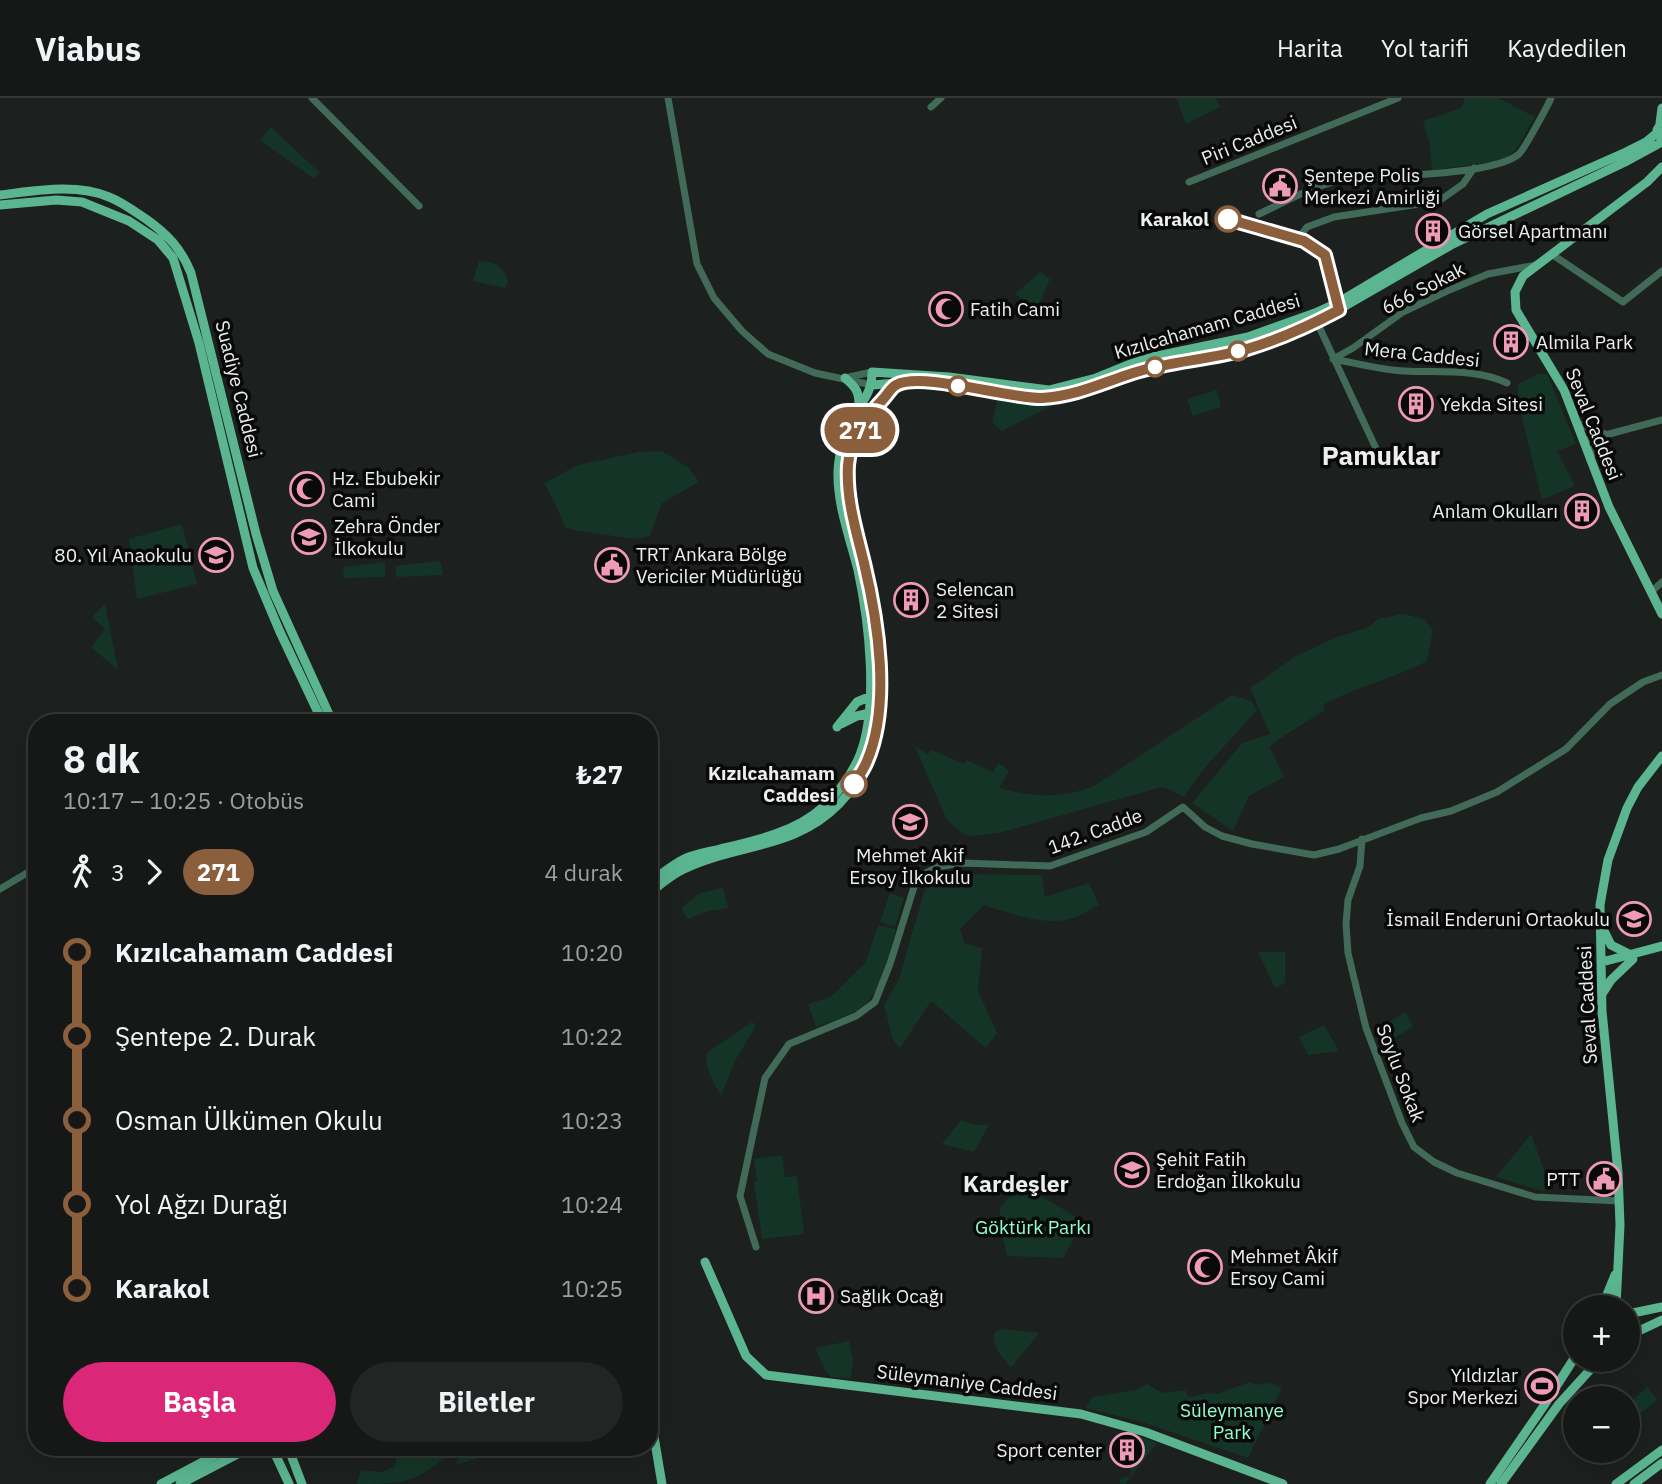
<!DOCTYPE html>
<html lang="tr">
<meta charset="utf-8">
<style>
:root{--surface:#151816;--page:#222523;--text:#f1f3f6;--muted:#9da0a1;--line:#343735;--accent:#db2777}
body{margin:0;font-family:"IBM Plex Sans",sans-serif;background:var(--page);color:var(--text);height:100vh;display:flex;flex-direction:column;font-size:26px;white-space:nowrap}
*{box-sizing:border-box;margin:0}
p{font-size:23px;color:var(--muted)}
.icon{flex:none;width:38px;height:38px;fill:none;stroke:currentColor;stroke-width:2;stroke-linecap:round;stroke-linejoin:round}
.map{position:relative;flex:1;overflow:hidden}
.side{position:absolute;left:28px;top:616px;width:630px;height:742px;display:flex;flex-direction:column;background:var(--surface);border-radius:28px;box-shadow:0 7px 28px #0002,0 0 0 2px var(--line)}
.side>*{flex:none}
.badge{padding:0 14px;border-radius:23px;font-size:24px;line-height:46px}
.controls{position:absolute;left:1563px;top:1197px;display:grid;gap:14px}
.controls a{display:grid;place-items:center;width:77px;height:77px;border-radius:50%;background:var(--surface);box-shadow:0 7px 28px #0002,0 0 0 2px var(--line);font-size:35px}
.map>.badge{position:absolute;translate:-50% -50%;box-shadow:0 0 0 4px #fff}
.legs{display:flex;align-items:center;gap:10px;height:77px;padding:0 35px;font-size:23px}
.legs p{margin-inline-start:auto}
.overview{display:flex;align-items:center;justify-content:space-between;height:119px;padding:0 35px}
h1{font-size:38px;font-weight:700;line-height:52px}
.cta{display:flex;gap:14px;margin-top:auto;padding:14px 35px}
.cta a{flex:1;height:80px;border-radius:42px;background:var(--accent);color:#fff;font-size:28px;font-weight:700;line-height:80px;text-align:center}
.cta a+a{background:var(--page);color:var(--text)}
ul{padding:0 35px;list-style:none}
li{display:flex;align-items:center;gap:24px;height:84px;font-size:26px}
li i{display:grid;place-items:center;width:10px;height:100%;margin:0 9px;background:currentColor}
li i::after{content:'';width:18px;height:18px;margin:-9px;border:5px solid;border-radius:50%;background:var(--surface)}
li p{margin-inline-start:auto}
li:first-child i{background:linear-gradient(#0000 50%,currentColor 0)}
li:last-child i{background:linear-gradient(currentColor 50%,#0000 0)}
header{display:flex;align-items:center;gap:42px;box-sizing:border-box;height:98px;padding:0 35px;background:var(--surface);border-bottom:2px solid var(--line)}
header strong{font-size:33px}
nav{display:flex;gap:38px;margin-inline-start:auto;font-size:24px}
.map>svg:first-child{display:block}
.green{fill:#153428}
.lines{fill:none;stroke-linecap:round;stroke-linejoin:round}
.minor{stroke:#416a58;stroke-width:7}
.major{stroke:#5bb590;stroke-width:9}
.line-1-casing{stroke:#fff;stroke-width:16}
.line-1{stroke:#8b5e3c;stroke-width:10}
.stop-1-dot{fill:#fff;stroke:#8b5e3c;stroke-width:3.5}
.labels{text-anchor:middle;stroke-width:7;stroke-linejoin:round;paint-order:stroke}
.street-label{font-size:19px;fill:#edefee;stroke:#080908}
.poi-label{font-size:19px;fill:#edefee;stroke:#080908;text-anchor:start}
.stop-label{font-size:19px;font-weight:bold;fill:#edefee;stroke:#080908;text-anchor:end}
.park-label{font-size:19px;fill:#91fed0;stroke:#080908}
.quarter-label{font-size:23px;font-weight:bold;fill:#edefee;stroke:#080908}
.district-label{font-size:26px;font-weight:bold;fill:#edefee;stroke:#080908}
</style>
<header>
<strong>Viabus</strong>
<nav><a>Harita</a><a>Yol tarifi</a><a>Kaydedilen</a></nav>
</header>
<div class="map">
<svg width="1662" height="1386" viewBox="0 0 1662 1386">
<rect width="100%" height="100%" fill="#1c201e"/>
<!-- green -->
<path class="green" d="M 1176,0 L 1216,0 L 1220,9 L 1186,26 Z
M 1465,0 L 1498,0 L 1535,19 L 1515,53 L 1501,63 L 1432,72 L 1430,47 L 1423,23 L 1461,10 Z
M 271,29 L 320,75 L 313,80 L 260,42 Z
M 479,163 C 494,164 505,168 508,185 L 505,190 L 473,183 Z
M 1040,174 L 1050,181 L 1037,211 L 1015,196 Z
M 1538,276 L 1547,276 L 1576,346 L 1557,353 L 1575,388 L 1542,402 L 1518,303 L 1518,286 Z
M 1217,292 L 1221,309 L 1193,318 L 1187,301 Z
M 998,300 L 1055,306 L 1002,333 L 992,324 Z
M 662,353 L 689,370 L 699,384 L 662,405 L 650,438 L 634,441 L 574,432 L 565,429 L 556,407 L 544,385 L 578,367 L 639,354 Z
M 182,426 L 197,486 L 137,501 L 129,441 Z
M 440,463 L 443,477 L 397,479 L 395,468 Z
M 385,464 L 385,479 L 344,480 L 343,469 Z
M 105,506 L 118,572 L 91,549 L 105,531 L 92,519 Z
M 1403,516 L 1424,521 L 1433,532 L 1427,563 C 1394,581 1356,588 1323,607 L 1325,612 L 1273,645 L 1270,650 L 1284,679 L 1249,698 L 1233,733 L 1192,705 L 1242,645 L 1270,636 L 1250,590 L 1296,558 L 1335,540 L 1369,529 L 1378,521 Z
M 1232,597 L 1251,603 L 1257,612 L 1202,673 L 1184,699 L 1164,689 L 1158,690 L 999,735 L 970,738 L 962,735 L 947,722 L 915,649 L 928,656 L 932,652 L 964,666 L 966,662 L 993,674 L 999,665 L 1009,673 L 999,690 C 1030,699 1063,701 1094,688 Z
M 963,776 L 1042,777 L 1045,799 L 1089,785 L 1099,807 C 1091,811 1082,817 1073,820 C 1047,829 1009,815 984,807 L 960,831 L 965,846 L 982,850 L 978,893 L 997,935 L 986,950 L 931,903 L 900,950 L 893,942 L 884,907 L 899,881 L 924,794 L 931,785 Z
M 723,790 L 728,810 L 705,814 L 688,821 L 681,810 L 700,795 Z
M 890,795 L 904,800 L 895,829 L 880,824 Z
M 878,827 L 896,831 C 888,858 883,898 856,913 C 844,920 829,924 816,929 L 808,906 L 831,899 L 866,864 Z
M 1258,854 L 1285,854 L 1285,885 L 1275,890 Z
M 1406,914 L 1413,929 L 1382,947 L 1378,930 Z
M 752,924 L 756,928 L 736,961 L 721,998 C 715,986 702,968 708,954 Z
M 1324,927 L 1339,953 L 1308,957 L 1299,939 Z
M 961,1022 L 976,1027 L 989,1027 L 974,1054 L 942,1046 Z
M 1531,1036 L 1548,1083 L 1547,1091 L 1542,1093 L 1496,1079 Z
M 782,1057 L 785,1079 L 797,1078 L 804,1136 L 762,1141 L 754,1084 L 757,1083 L 754,1061 Z
M 1016,1093 C 1040,1093 1063,1112 1083,1123 L 1063,1160 L 1007,1158 L 999,1122 L 1001,1108 Z
M 1003,1231 L 1039,1235 L 1011,1270 C 1003,1259 990,1248 995,1234 Z
M 849,1243 L 853,1263 L 851,1280 L 831,1279 L 825,1272 L 815,1250 Z
M 1250,1284 L 1255,1287 L 1270,1285 L 1282,1290 L 1248,1360 L 1145,1325 L 1086,1310 L 1092,1299 L 1136,1292 L 1147,1286 L 1162,1295 L 1185,1292 L 1189,1299 L 1209,1295 L 1217,1296 Z
M 1647,1289 L 1658,1302 L 1628,1325 L 1628,1306 Z
M 1137,1337 L 1157,1345 L 1125,1386 L 1121,1386 L 1119,1381 L 1131,1378 L 1130,1367 L 1142,1362 Z
M 399,1349 L 458,1349 C 416,1384 411,1386 357,1386 L 361,1372 L 382,1374 L 395,1368 Z
M 472,1349 L 518,1349 L 458,1366 L 456,1364 Z"/>
<g class="lines">
<!-- minor -->
<path class="minor" d="M 312,0 L 419,108
M 668,0 L 697,166 L 714,200 L 742,233 L 768,256 L 815,275 L 872,287
M 931,9 L 941,0
M 1189,84 L 1398,0
M 1259,116 C 1283,105 1314,87 1339,83 C 1379,76 1492,79 1519,56 C 1524,52 1548,7 1551,0
M 1298,141 L 1307,129 L 1334,119 L 1439,103 L 1463,86 L 1474,70
M 1553,157 L 1623,204 L 1662,173
M 1315,220 L 1380,359
M 1333,261 L 1353,250 L 1403,214 L 1447,193 L 1488,176 L 1536,167
M 1333,261 C 1356,265 1380,272 1404,273 C 1438,275 1476,270 1507,285
M 849,279 L 872,274
M 1577,325 L 1605,336
M 1583,343 L 1662,322
M 1590,362 L 1595,347 L 1602,339
M 1651,494 L 1662,484
M 1362,741 L 1360,768 L 1348,802 L 1346,826 L 1348,855 L 1366,930 L 1402,1025 L 1414,1049 L 1434,1064 L 1457,1075 L 1535,1099 L 1619,1103
M 0,791 L 37,769
M 756,1149 L 740,1098 L 765,980 L 789,946 L 856,918 L 875,904 L 890,866 L 914,789 L 924,776 L 937,769 L 962,765 L 1050,768 L 1146,734 L 1183,709 L 1205,729 L 1222,738 L 1252,746 L 1314,757 L 1339,751 L 1421,720 L 1451,713 L 1497,694 L 1566,651 L 1610,606 L 1643,584 L 1662,577"/>
<!-- major -->
<path class="major" d="M 1660,25 L 1662,10
M 1660,40 L 1657,32 L 1662,24
M 1662,69 L 1647,84 L 1523,178 L 1515,194 L 1516,212 L 1564,292 L 1609,409 L 1662,516
M 0,97 C 34,93 76,85 109,99 C 122,104 134,113 146,121 C 167,136 181,150 191,175 L 256,436 L 273,493 L 333,625
M 0,107 L 56,102 L 82,104 L 129,123 L 158,142 L 173,160 L 199,245 L 253,470 L 280,534 L 323,625
M 845,280 C 856,289 861,296 858,311
M 872,287 L 920,283 L 1038,300 L 1070,298 L 1133,275 L 1248,251 L 1317,224 L 1451,147 L 1625,64 L 1662,44
M 841,626 L 857,618 L 870,615
M 837,629 L 857,604 L 871,598
M 649,785 C 660,777 672,767 684,761 C 695,756 708,754 720,751 C 754,743 796,734 823,709 C 838,695 852,676 860,657 C 879,608 869,523 858,472 C 850,440 837,407 838,373 C 839,352 846,331 857,313 C 866,299 872,291 872,274 L 949,279 L 1049,292 L 1096,280 L 1143,261 L 1248,239 L 1315,215 L 1337,205 L 1487,116 L 1626,54 L 1646,44 L 1657,35
M 649,795 C 660,787 671,777 684,771 C 735,746 796,751 839,706 C 897,647 881,541 865,468 C 857,434 840,394 849,359 C 852,344 861,328 869,316 C 878,305 891,296 896,283
M 1603,831 L 1611,847 L 1629,856
M 1602,864 L 1662,848
M 1602,896 L 1611,882 L 1633,861
M 705,1164 L 746,1258 L 766,1277 L 1081,1316 L 1145,1334 L 1283,1386
M 1602,1209 L 1615,1177
M 1616,1209 L 1620,1127 L 1618,1074 L 1602,913 L 1600,807 L 1608,762 L 1627,710 L 1638,689 L 1662,658
M 1628,1216 L 1662,1209
M 1628,1238 L 1662,1222
M 649,1309 L 662,1386
M 272,1349 L 289,1386
M 288,1349 L 302,1386
M 161,1386 L 231,1349
M 180,1386 L 251,1349
M 1490,1386 L 1543,1309 L 1575,1259
M 1501,1386 L 1559,1306 L 1599,1262
M 1616,1386 L 1662,1352
M 1634,1386 L 1662,1365"/>
</g>
<g class="lines">
<!-- line-1 casing -->
<g class="line-1-casing">
<path id="line-1" d="M 854,686 C 858,679 864,671 867,663 C 891,607 878,523 864,465 C 856,432 846,401 848,367 C 850,340 868,317 885,299 C 888,295 892,289 896,287 C 921,273 1010,301 1042,300 C 1076,298 1102,285 1133,275 C 1170,263 1209,262 1247,251 C 1277,242 1311,227 1339,212 L 1325,157 L 1304,143 L 1228,121"/>
</g>
<!-- line-1 -->
<use href="#line-1" class="line-1"/>
</g>
<!-- icons -->
<defs>
<g id="civic-ring" transform="scale(1.75)"><circle r="9.5" fill="#080908" stroke="#ef9ab8" stroke-width="1.5"/><path d="M-.6-6.5H3V-4.5H.6V-3L4-1V1h2V6H-6V1h2V-1L-.6-3ZM-1.2 2.5V6h2.4V2.5Z" fill="#ef9ab8"/></g>
<g id="building-ring" transform="scale(1.75)"><circle r="9.5" fill="#080908" stroke="#ef9ab8" stroke-width="1.5"/><path d="M-4-6H4V6H1V3H-1V6H-4ZM-2.5-4.3h1.7v1.8h-1.7ZM.8-4.3h1.7v1.8H.8ZM-2.5-1h1.7V.8h-1.7ZM.8-1h1.7V.8H.8Z" fill="#ef9ab8"/></g>
<g id="mosque-ring" transform="scale(1.75)"><circle r="9.5" fill="#080908" stroke="#ef9ab8" stroke-width="1.5"/><path d="M3.5-4.9A6 6 0 1 0 3.5 4.9A5 5 0 1 1 3.5-4.9Z" fill="#ef9ab8"/></g>
<g id="school-ring" transform="scale(1.75)"><circle r="9.5" fill="#080908" stroke="#ef9ab8" stroke-width="1.5"/><path d="M0-5L7-2L0 1L-7-2ZM-4 1L0 2.5L4 1V4Q0 6-4 4Z" fill="#ef9ab8"/></g>
<g id="hospital-ring" transform="scale(1.75)"><circle r="9.5" fill="#080908" stroke="#ef9ab8" stroke-width="1.5"/><path d="M-5-5h3v3.5h4V-5h3V5h-3V1.5h-4V5h-3Z" fill="#ef9ab8"/></g>
<g id="stadium-ring" transform="scale(1.75)"><circle r="9.5" fill="#080908" stroke="#ef9ab8" stroke-width="1.5"/><path d="M0-5a6.5 5 0 1 0 0 10a6.5 5 0 1 0 0-10ZM-3.5-1.8h7v3.6h-7Z" fill="#ef9ab8"/></g>
</defs>
<g fill-rule="evenodd">
<use href="#civic-ring" x="1280" y="88"/>
<use href="#building-ring" x="1433" y="133"/>
<use href="#mosque-ring" x="946" y="211"/>
<use href="#building-ring" x="1511" y="244"/>
<use href="#building-ring" x="1416" y="306"/>
<use href="#mosque-ring" x="307" y="391"/>
<use href="#building-ring" x="1582" y="413"/>
<use href="#school-ring" x="309" y="439"/>
<use href="#school-ring" x="216" y="457"/>
<use href="#civic-ring" x="612" y="467"/>
<use href="#building-ring" x="911" y="502"/>
<use href="#school-ring" x="910" y="724"/>
<use href="#school-ring" x="1634" y="821"/>
<use href="#school-ring" x="1132" y="1072"/>
<use href="#civic-ring" x="1604" y="1081"/>
<use href="#mosque-ring" x="1205" y="1169"/>
<use href="#hospital-ring" x="816" y="1198"/>
<use href="#stadium-ring" x="1542" y="1288"/>
<use href="#building-ring" x="1127" y="1352"/>
</g>
<!-- markers -->
<g class="stop-1-dot">
<circle cx="1228" cy="121" r="12"/>
<circle cx="1238" cy="253" r="9"/>
<circle cx="1155" cy="269" r="9"/>
<circle cx="958" cy="288" r="9"/>
<circle cx="854" cy="686" r="12"/>
</g>
<g class="labels">
<!-- street labels -->
<g class="street-label">
<text transform="translate(1249 42) rotate(-22)" y="7">Piri Caddesi</text>
<text transform="translate(1423 190) rotate(-27)" y="7">666 Sokak</text>
<text transform="translate(1207 228) rotate(-16)" y="7">Kızılcahamam Caddesi</text>
<text transform="translate(1422 256) rotate(6)" y="7">Mera Caddesi</text>
<text transform="translate(239 291) rotate(76)" y="7">Suadiye Caddesi</text>
<text transform="translate(1594 326) rotate(68)" y="7">Seval Caddesi</text>
<text transform="translate(1095 733) rotate(-20)" y="7">142. Cadde</text>
<text transform="translate(1587 907) rotate(-93)" y="7">Seval Caddesi</text>
<text transform="translate(1401 975) rotate(69)" y="7">Soylu Sokak</text>
<text transform="translate(967 1284) rotate(7)" y="7">Süleymaniye Caddesi</text>
</g>
<!-- poi labels -->
<g class="poi-label">
<text x="1304" y="84">Şentepe Polis<tspan x="1304" dy="22">Merkezi Amirliği</tspan></text>
<text x="1458" y="140">Görsel Apartmanı</text>
<text x="970" y="218">Fatih Cami</text>
<text x="1536" y="251">Almila Park</text>
<text x="1440" y="313">Yekda Sitesi</text>
<text x="332" y="387">Hz. Ebubekir<tspan x="332" dy="22">Cami</tspan></text>
<text x="1558" y="420" text-anchor="end">Anlam Okulları</text>
<text x="334" y="435">Zehra Önder<tspan x="334" dy="22">İlkokulu</tspan></text>
<text x="636" y="463">TRT Ankara Bölge<tspan x="636" dy="22">Vericiler Müdürlüğü</tspan></text>
<text x="192" y="464" text-anchor="end">80. Yıl Anaokulu</text>
<text x="936" y="498">Selencan<tspan x="936" dy="22">2 Sitesi</tspan></text>
<text x="910" y="764" text-anchor="middle">Mehmet Akif<tspan x="910" dy="22">Ersoy İlkokulu</tspan></text>
<text x="1610" y="828" text-anchor="end">İsmail Enderuni Ortaokulu</text>
<text x="1156" y="1068">Şehit Fatih<tspan x="1156" dy="22">Erdoğan İlkokulu</tspan></text>
<text x="1580" y="1088" text-anchor="end">PTT</text>
<text x="1230" y="1165">Mehmet Âkif<tspan x="1230" dy="22">Ersoy Cami</tspan></text>
<text x="840" y="1205">Sağlık Ocağı</text>
<text x="1518" y="1284" text-anchor="end">Yıldızlar<tspan x="1518" dy="22">Spor Merkezi</tspan></text>
<text x="1102" y="1359" text-anchor="end">Sport center</text>
</g>
<!-- stop labels -->
<g class="stop-label">
<text x="1209" y="128">Karakol</text>
<text x="835" y="682">Kızılcahamam<tspan x="835" dy="22">Caddesi</tspan></text>
</g>
<!-- park labels -->
<g class="park-label">
<text x="1033" y="1136">Göktürk Parkı</text>
<text x="1232" y="1319">Süleymanye<tspan x="1232" dy="22">Park</tspan></text>
</g>
<!-- quarter labels -->
<g class="quarter-label">
<text x="1016" y="1094">Kardeşler</text>
</g>
<!-- district labels -->
<g class="district-label">
<text x="1381" y="367">Pamuklar</text>
</g>
</g>
</svg>
<div class="controls">
<a>+</a>
<a>−</a>
</div>
<b class="badge" style="left:860px;top:332px;background:#8b5e3c;color:#fff">271</b>
<section class="side">
<div class="overview"><div><h1>8 dk</h1><p>10:17 – 10:25 · Otobüs</p></div><b>₺27</b></div>
<div class="legs"><svg class="icon" aria-label="walk" viewBox="0 0 24 24"><circle cx="13" cy="4" r="2"/><path d="M13 8l-2 6 4 7M11 14l-3 7M7 12l3-4h3l4 4"/></svg>3<svg class="icon" aria-label="forward" viewBox="0 0 24 24"><path d="M9 5l7 7-7 7"/></svg><b class="badge" style="background:#8b5e3c;color:#fff">271</b><p>4 durak</p></div>
<ul>
<li><i style="color:#8b5e3c"></i><b>Kızılcahamam Caddesi</b><p>10:20</p></li>
<li><i style="color:#8b5e3c"></i><span>Şentepe 2. Durak</span><p>10:22</p></li>
<li><i style="color:#8b5e3c"></i><span>Osman Ülkümen Okulu</span><p>10:23</p></li>
<li><i style="color:#8b5e3c"></i><span>Yol Ağzı Durağı</span><p>10:24</p></li>
<li><i style="color:#8b5e3c"></i><b>Karakol</b><p>10:25</p></li>
</ul>
<div class="cta"><a>Başla</a><a>Biletler</a></div>
</section>
</div>
